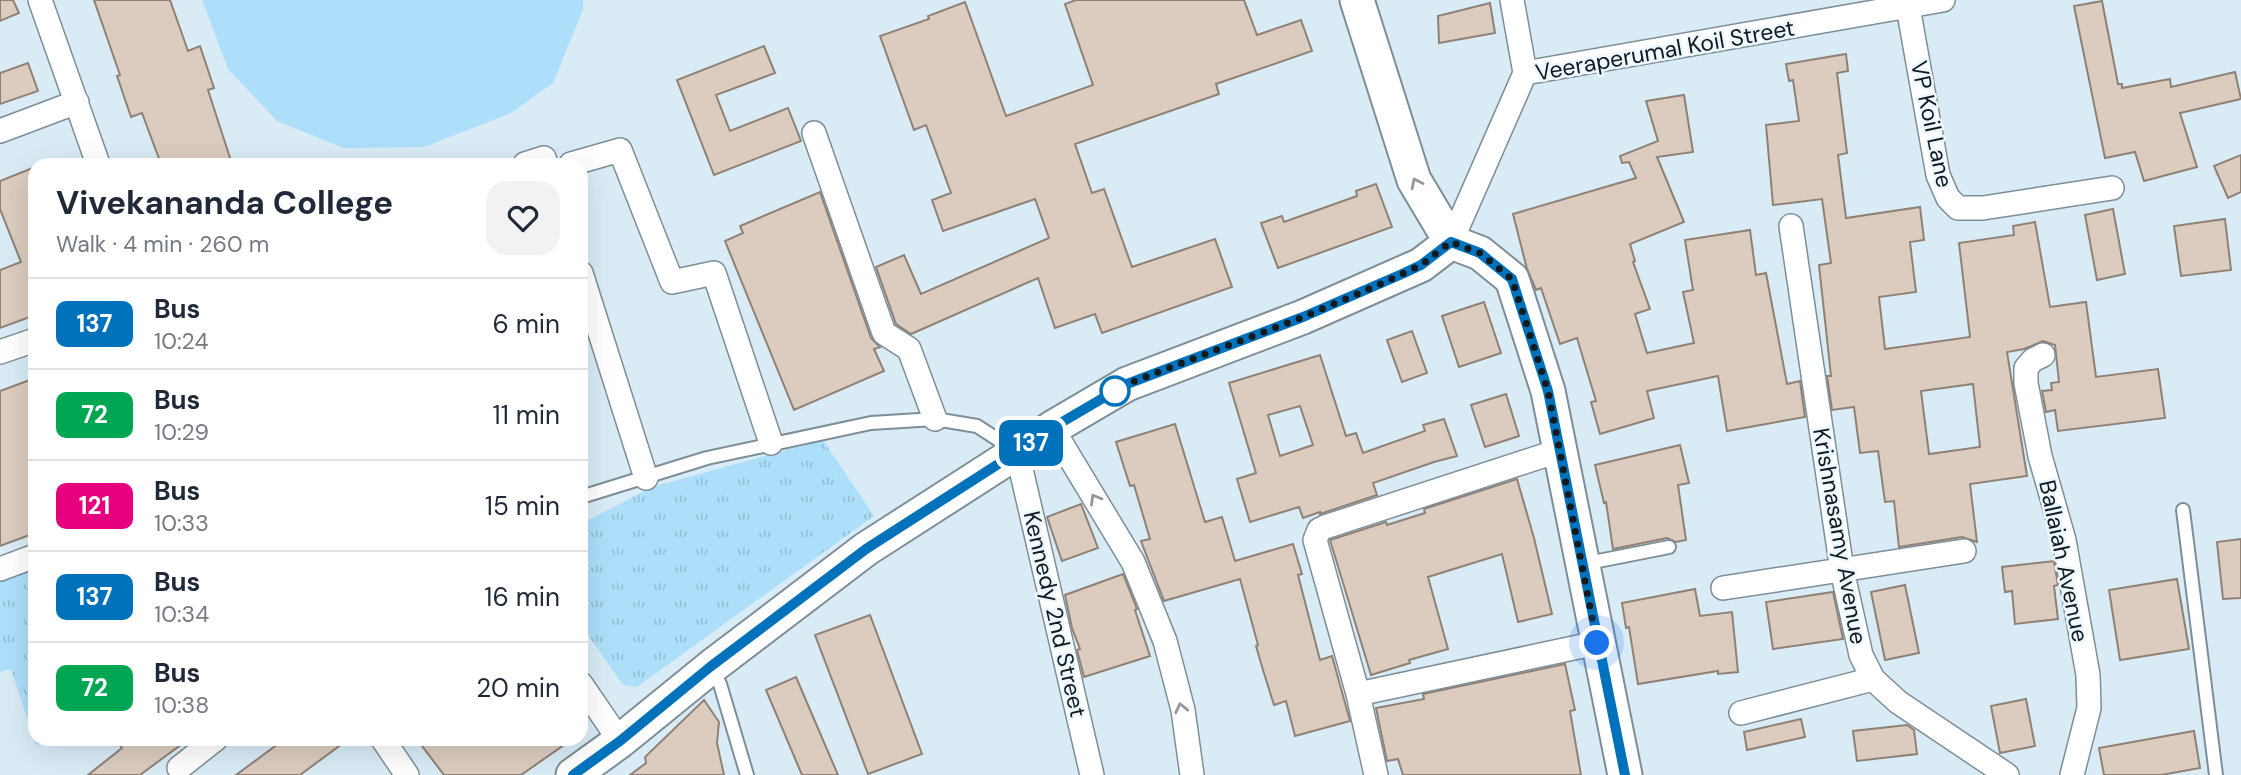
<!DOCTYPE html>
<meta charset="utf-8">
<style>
:root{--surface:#fff;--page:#f2f2f3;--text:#1f2937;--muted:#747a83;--line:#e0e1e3}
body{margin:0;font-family:"DM Sans",sans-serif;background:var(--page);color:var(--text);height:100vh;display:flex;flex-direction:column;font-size:26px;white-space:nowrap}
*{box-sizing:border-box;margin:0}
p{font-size:23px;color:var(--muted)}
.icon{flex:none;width:38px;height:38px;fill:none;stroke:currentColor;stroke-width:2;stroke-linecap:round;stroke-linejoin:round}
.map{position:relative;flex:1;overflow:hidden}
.drawer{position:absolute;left:28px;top:158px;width:560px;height:588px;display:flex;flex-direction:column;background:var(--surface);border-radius:21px;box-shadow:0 7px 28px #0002}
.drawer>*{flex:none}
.badge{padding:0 14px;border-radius:10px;font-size:24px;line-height:46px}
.you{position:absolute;width:35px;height:35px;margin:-18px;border:5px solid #fff;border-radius:50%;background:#1a73e8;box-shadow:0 0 0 10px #1a73e833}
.map>.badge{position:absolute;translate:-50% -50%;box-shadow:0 0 0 4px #fff}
.round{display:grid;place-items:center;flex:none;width:74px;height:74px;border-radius:21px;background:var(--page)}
.summary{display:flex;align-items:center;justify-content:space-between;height:119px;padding:0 28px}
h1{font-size:33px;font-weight:700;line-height:52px}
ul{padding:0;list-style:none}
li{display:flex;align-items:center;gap:21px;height:91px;padding:0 28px;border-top:2px solid var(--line)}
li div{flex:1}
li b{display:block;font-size:26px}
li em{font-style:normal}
li .badge{min-width:77px;font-weight:700;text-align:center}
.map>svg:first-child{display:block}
.grass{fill:#aedffa}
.park{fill:url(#park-tufts)}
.building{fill:#dbccbf;stroke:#908176;stroke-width:2;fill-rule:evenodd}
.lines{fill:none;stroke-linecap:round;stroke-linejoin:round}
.service-casing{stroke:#7d8e98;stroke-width:16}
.minor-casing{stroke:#7d8e98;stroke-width:26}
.secondary-casing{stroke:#7d8e98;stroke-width:37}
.service{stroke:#fff;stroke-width:12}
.minor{stroke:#fff;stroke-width:23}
.secondary{stroke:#fff;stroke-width:33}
.oneway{stroke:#95989a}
.line-casing{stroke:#fff;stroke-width:16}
.line{stroke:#0072bc;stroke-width:10}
.walk{stroke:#131a1e;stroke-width:7;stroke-dasharray:0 12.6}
.stop-dot{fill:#fff;stroke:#0072bc;stroke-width:3.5}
.labels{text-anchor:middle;stroke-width:5;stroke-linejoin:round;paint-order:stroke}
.street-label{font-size:23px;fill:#131a1e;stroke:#ecf8fe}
</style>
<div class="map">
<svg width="2241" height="775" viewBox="0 0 2241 775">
<defs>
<pattern id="park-tufts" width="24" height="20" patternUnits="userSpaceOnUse" patternTransform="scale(1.75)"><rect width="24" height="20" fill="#aedffa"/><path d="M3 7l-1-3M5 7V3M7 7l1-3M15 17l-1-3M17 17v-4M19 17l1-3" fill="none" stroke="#95bfd6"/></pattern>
</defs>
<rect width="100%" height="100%" fill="#d9ecf6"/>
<!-- grass -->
<path class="grass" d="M 202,0 L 583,0 L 583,10 L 553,83 L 511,113 L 424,147 L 343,148 L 277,121 L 228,69 Z"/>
<!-- park -->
<path class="park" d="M 823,440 L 874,516 L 637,687 L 623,685 L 581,625 L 581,524 L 652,487 Z
M 35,561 L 35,738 L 54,739 L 36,745 L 11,669 L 0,672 L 0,574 Z"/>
<!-- building -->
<path class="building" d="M 0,0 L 13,0 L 19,13 L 0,21 Z
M 94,0 L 170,0 L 188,51 L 200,46 L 214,88 L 208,90 L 232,164 L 161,164 L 142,113 L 131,117 L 117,76 L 120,75 Z
M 1076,0 L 1244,0 L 1257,35 L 1301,20 L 1312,51 L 1216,84 L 1219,94 L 1075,144 L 1092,193 L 1104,189 L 1132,267 L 1215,239 L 1232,287 L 1102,333 L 1095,314 L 1055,328 L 1038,278 L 911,334 L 896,324 L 876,267 L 904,255 L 921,294 L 1049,238 L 1035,199 L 943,231 L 932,200 L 951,193 L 926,125 L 914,130 L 880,36 L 929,19 L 928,16 L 965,2 L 1006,116 L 1093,85 L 1065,4 Z
M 2102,1 L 2118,84 L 2122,84 L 2122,88 L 2170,79 L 2171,87 L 2235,72 L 2241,99 L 2180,113 L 2197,167 L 2144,181 L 2135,152 L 2105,158 L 2074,6 Z
M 1490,3 L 1495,33 L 1439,43 L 1438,16 Z
M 764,46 L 775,73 L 716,95 L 730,131 L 788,108 L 801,141 L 714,175 L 677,80 Z
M 1846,54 L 1848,71 L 1837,73 L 1847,153 L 1838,155 L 1846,218 L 1920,207 L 1924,240 L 1910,242 L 1916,292 L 1879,297 L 1885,349 L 1970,337 L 1959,243 L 2014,235 L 2013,226 L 2035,222 L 2050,307 L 2086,302 L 2096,377 L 2158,369 L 2165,418 L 2058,431 L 2055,410 L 2046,412 L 2042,391 L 2052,390 L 2051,383 L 2059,382 L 2055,345 L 2043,341 L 2024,349 L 2007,352 L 2027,476 L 1970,484 L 1977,542 L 1962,537 L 1899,547 L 1894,501 L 1885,502 L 1878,451 L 1860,453 L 1854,407 L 1832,410 L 1827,376 L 1831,376 L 1819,265 L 1831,263 L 1822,199 L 1773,205 L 1766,125 L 1799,121 L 1793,80 L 1789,81 L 1786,64 ZM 1973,384 L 1980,447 L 1929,454 L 1921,391 Z
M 28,63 L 38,91 L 0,104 L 0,73 Z
M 1684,95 L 1693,152 L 1657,157 L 1684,222 L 1630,244 L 1635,261 L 1633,262 L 1650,309 L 1635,314 L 1647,353 L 1694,343 L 1683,292 L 1693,290 L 1685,240 L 1750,230 L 1756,275 L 1766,273 L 1787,384 L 1800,381 L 1805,417 L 1727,431 L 1718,376 L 1647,391 L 1654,418 L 1600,434 L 1591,402 L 1596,401 L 1577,338 L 1560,344 L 1541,288 L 1536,290 L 1527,269 L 1513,214 L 1636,178 L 1629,162 L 1622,163 L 1620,156 L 1658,141 L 1646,101 Z
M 2241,155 L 2241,192 L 2228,198 L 2214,166 Z
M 35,167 L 35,315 L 0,328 L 0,270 L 21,262 L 0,209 L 0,181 Z
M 1376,184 L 1392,227 L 1278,268 L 1261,223 L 1282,216 L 1284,222 L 1357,196 L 1356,191 Z
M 820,192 L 871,338 L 880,347 L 874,349 L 884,371 L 794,410 L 725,241 L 743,233 L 740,226 Z
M 2113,209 L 2125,274 L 2097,280 L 2085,215 Z
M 2225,219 L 2231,270 L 2181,276 L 2174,226 Z
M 1484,302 L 1501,353 L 1459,367 L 1442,316 Z
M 1412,331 L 1427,373 L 1402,382 L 1387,340 Z
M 1320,355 L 1346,436 L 1356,433 L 1363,453 L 1425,431 L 1423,425 L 1444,419 L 1457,456 L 1434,462 L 1373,483 L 1377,495 L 1320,514 L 1320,512 L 1303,518 L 1299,507 L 1250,522 L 1237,479 L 1256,473 L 1229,383 ZM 1300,406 L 1313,445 L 1280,456 L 1268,415 Z
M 35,378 L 35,533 L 0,546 L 0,391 Z
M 1506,394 L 1519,436 L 1485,447 L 1471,405 Z
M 1175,424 L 1205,522 L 1222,517 L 1235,561 L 1293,544 L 1302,574 L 1298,575 L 1320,660 L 1332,656 L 1350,721 L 1295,736 L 1286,701 L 1274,705 L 1263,670 L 1256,646 L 1258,645 L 1240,579 L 1164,601 L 1141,541 L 1150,539 L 1134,485 L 1130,486 L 1116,442 Z
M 1680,445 L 1689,483 L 1678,485 L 1686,540 L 1676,542 L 1667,538 L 1613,549 L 1606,502 L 1604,503 L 1595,465 Z
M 1517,479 L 1534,538 L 1552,614 L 1518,622 L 1502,554 L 1428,577 L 1448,649 L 1409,660 L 1410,663 L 1371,675 L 1330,540 L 1386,522 L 1387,525 L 1425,513 L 1424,509 Z
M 1081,504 L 1098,548 L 1062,561 L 1047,517 Z
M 2241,539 L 2241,598 L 2223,599 L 2217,542 Z
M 2054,561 L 2058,585 L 2054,586 L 2058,619 L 2015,624 L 2012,591 L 2005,592 L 2002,567 Z
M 1123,574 L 1137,609 L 1135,610 L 1150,656 L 1084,677 L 1077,650 L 1080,649 L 1072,628 L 1065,595 Z
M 2177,579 L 2189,649 L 2120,660 L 2109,590 Z
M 1905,585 L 1919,653 L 1885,660 L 1871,592 Z
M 1695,589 L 1700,616 L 1732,612 L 1738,672 L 1718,674 L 1718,671 L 1638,684 L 1629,627 L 1626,628 L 1622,603 Z
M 1833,592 L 1843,639 L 1773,649 L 1766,602 Z
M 870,615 L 922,754 L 868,774 L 815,635 Z
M 1565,664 L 1575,710 L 1570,711 L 1581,775 L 1403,775 L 1398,759 L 1387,761 L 1376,708 L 1424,699 L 1423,694 Z
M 796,677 L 838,775 L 802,775 L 766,690 Z
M 2026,699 L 2035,746 L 2000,753 L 1991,706 Z
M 704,700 L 719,722 L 717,743 L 724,775 L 630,775 L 646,763 L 645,757 Z
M 1801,719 L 1805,737 L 1747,750 L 1744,732 Z
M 1907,725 L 1914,730 L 1917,754 L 1857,761 L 1853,731 Z
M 2194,731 L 2200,768 L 2161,775 L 2104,775 L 2099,748 Z
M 115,738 L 190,738 L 140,775 L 88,775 L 122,748 Z
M 286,738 L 350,738 L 300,775 L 236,775 Z
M 416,738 L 574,738 L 521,775 L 444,775 Z"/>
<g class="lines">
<!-- service casing -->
<g class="service-casing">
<path id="service" d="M 581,497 L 707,458 L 871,423 L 935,419 L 977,426 L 1014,450
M 2183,510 L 2216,775
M 1583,564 L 1669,547
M 712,669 L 720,684 L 747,775"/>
</g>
<!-- minor casing -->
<g class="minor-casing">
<path id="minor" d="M 40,0 L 98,164
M 1512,0 L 1525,73
M 1908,7 L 1938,175 L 1948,198 L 1958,208 L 1983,208 L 2112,188
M 1525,73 L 1943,0
M 0,131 L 77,102
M 814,133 L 884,333 L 909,349 L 935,419
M 525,164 L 544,158 L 546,164
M 571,164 L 620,150 L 672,282 L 714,273 L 771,443
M 1791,226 L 1842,570 L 1861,655 L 1873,679 L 1898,702 L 2007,775
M 1451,242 L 1525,73
M 581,273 L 646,478
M 0,352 L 35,340
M 2043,355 L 2033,360 L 2026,368 L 2026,383 L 2040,456 L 2064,540 L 2088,675 L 2089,708 L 2072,775
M 1052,428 L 1133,562 L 1165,641 L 1183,710 L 1192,775
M 1017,452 L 1092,775
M 0,569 L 35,556
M 1723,588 L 1964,551
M 581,684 L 620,741
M 1358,694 L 1597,643
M 1741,713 L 1873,679
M 382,738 L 407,775
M 179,768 L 217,738
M 1376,775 L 1358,694 L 1315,540 L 1319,530 L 1325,527 L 1561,450"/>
</g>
<!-- secondary casing -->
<g class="secondary-casing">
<path id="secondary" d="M 1357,0 L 1414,180 L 1451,242
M 1451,242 L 1480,253 L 1512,279 L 1548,391 L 1625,775
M 573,775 L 620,741 L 711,667 L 866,549 L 1017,452 L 1052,428 L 1127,384 L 1303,317 L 1421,265 L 1451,242"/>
</g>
<!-- service -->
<use href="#service" class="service"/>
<!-- minor -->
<use href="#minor" class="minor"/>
<!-- secondary -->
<use href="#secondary" class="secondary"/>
</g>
<!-- one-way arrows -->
<defs><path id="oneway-chevron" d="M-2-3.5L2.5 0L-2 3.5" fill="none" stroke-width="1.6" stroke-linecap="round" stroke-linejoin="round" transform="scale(1.75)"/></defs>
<g class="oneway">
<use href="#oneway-chevron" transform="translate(1416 183) rotate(-116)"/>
<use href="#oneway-chevron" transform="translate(1095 499) rotate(-121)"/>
<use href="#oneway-chevron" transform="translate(1181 708) rotate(-102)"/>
</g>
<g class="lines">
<!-- line casing -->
<g class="line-casing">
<path id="line" d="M 573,775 L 620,741 L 710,667 L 866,549 L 1017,452 L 1052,428 L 1127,384 L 1303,317 L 1402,274 L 1421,265 L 1451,242 L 1480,253 L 1512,279 L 1548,391 L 1625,775"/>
</g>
<!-- line -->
<use href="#line" class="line"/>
<!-- walk -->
<path class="walk" d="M 1115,391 L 1108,395 L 1127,384 L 1303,317 L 1383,283 L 1421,265 L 1451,242 L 1480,253 L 1512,279 L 1548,391 L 1597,643"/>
</g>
<!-- markers -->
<circle class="stop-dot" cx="1115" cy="391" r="14"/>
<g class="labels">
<!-- street labels -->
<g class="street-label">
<text transform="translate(1665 50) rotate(-10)" y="8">Veeraperumal Koil Street</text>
<text transform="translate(1932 124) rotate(78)" y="8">VP Koil Lane</text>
<text transform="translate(1840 536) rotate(80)" y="8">Krishnasamy Avenue</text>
<text transform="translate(2064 561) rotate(78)" y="8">Ballaiah Avenue</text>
<text transform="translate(1055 614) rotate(77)" y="8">Kennedy 2nd Street</text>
</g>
</g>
</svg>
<div class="you" style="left:1597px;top:643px"></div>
<b class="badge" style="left:1031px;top:443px;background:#0072bc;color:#fff">137</b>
<section class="drawer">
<div class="summary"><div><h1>Vivekananda College</h1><p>Walk · 4 min · 260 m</p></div><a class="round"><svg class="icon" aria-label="heart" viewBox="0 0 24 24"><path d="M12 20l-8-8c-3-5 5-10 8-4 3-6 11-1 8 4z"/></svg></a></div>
<ul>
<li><span class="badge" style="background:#0072bc;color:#fff">137</span><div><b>Bus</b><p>10:24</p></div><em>6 min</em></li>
<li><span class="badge" style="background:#00a651;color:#fff">72</span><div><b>Bus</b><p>10:29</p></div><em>11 min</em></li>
<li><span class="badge" style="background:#e6007e;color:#fff">121</span><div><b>Bus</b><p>10:33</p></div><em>15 min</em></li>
<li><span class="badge" style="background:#0072bc;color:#fff">137</span><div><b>Bus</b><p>10:34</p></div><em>16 min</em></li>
<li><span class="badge" style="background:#00a651;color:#fff">72</span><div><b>Bus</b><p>10:38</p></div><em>20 min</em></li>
</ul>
</section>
</div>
